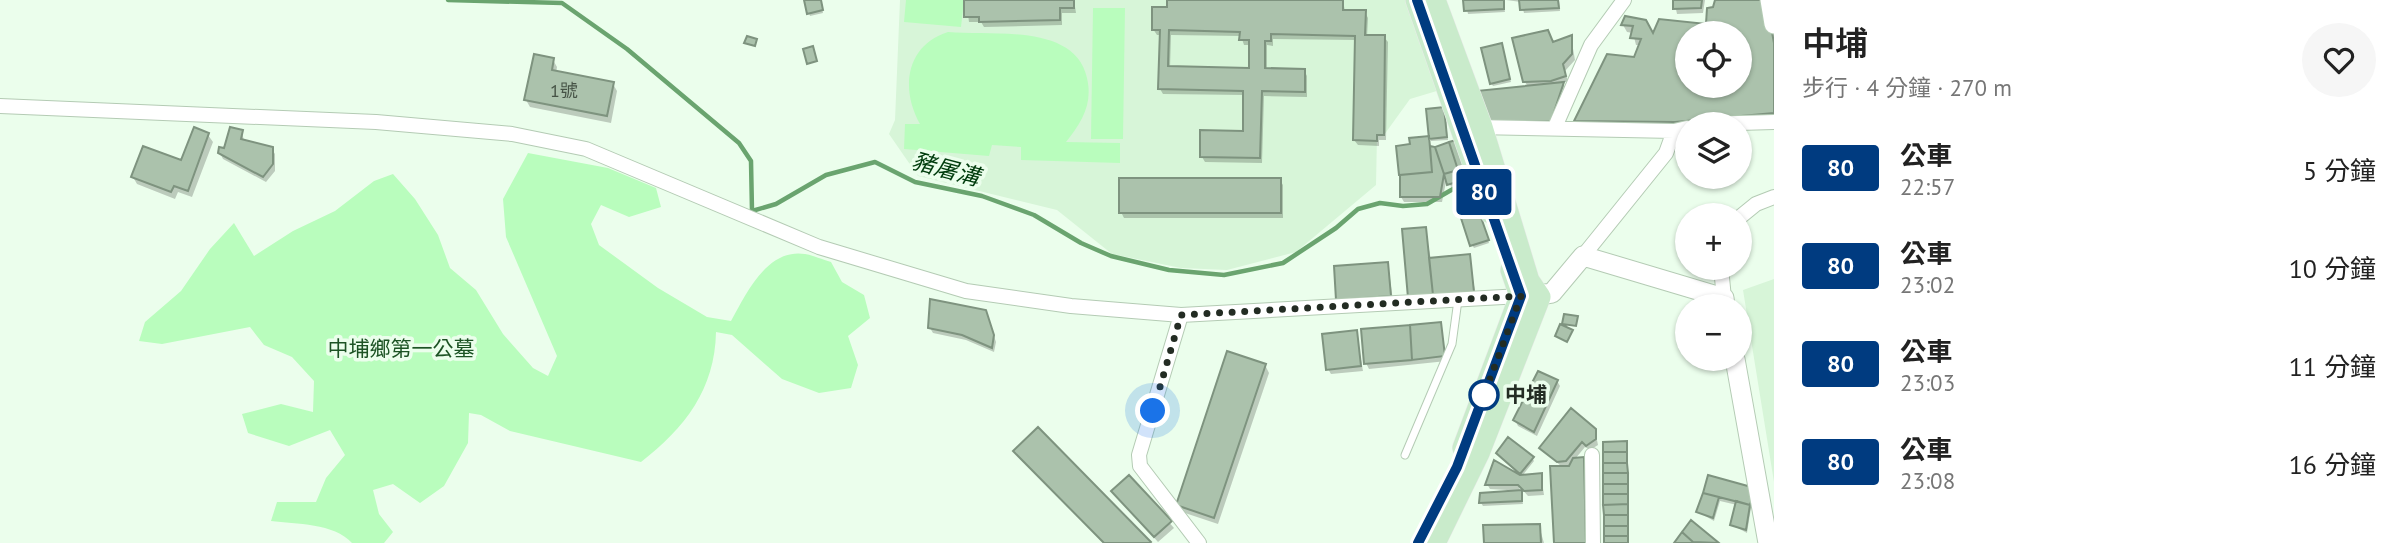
<!DOCTYPE html>
<html lang="zh-TW">
<meta charset="utf-8">
<style>
:root{--surface:#fff;--page:#f6f6f6;--text:#222;--muted:#767676}
body{margin:0;font-family:"PT Sans","Noto Sans TC",sans-serif;background:var(--page);color:var(--text);height:100vh;display:flex;flex-direction:column;font-size:26px;white-space:nowrap}
*{box-sizing:border-box;margin:0}
p{font-size:23px;color:var(--muted)}
.icon{flex:none;width:38px;height:38px;fill:none;stroke:currentColor;stroke-width:2;stroke-linecap:round;stroke-linejoin:round}
.map{position:relative;flex:1;overflow:hidden}
.side{display:flex;flex-direction:column;background:var(--surface);width:630px}
.side>*{flex:none}
.badge{padding:0 14px;border-radius:5px;font-size:24px;line-height:46px}
.buttons{position:absolute;left:1675px;top:21px;display:grid;gap:14px}
.buttons a{display:grid;place-items:center;width:77px;height:77px;border-radius:50%;background:var(--surface);box-shadow:0 2px 5px #0004;font-size:35px}
.you{position:absolute;width:35px;height:35px;margin:-18px;border:5px solid #fff;border-radius:50%;background:#1a73e8;box-shadow:0 0 0 10px #1a73e833}
.map>.badge{position:absolute;translate:-50% -50%;box-shadow:0 0 0 4px #fff}
.round{display:grid;place-items:center;flex:none;width:74px;height:74px;border-radius:37px;background:var(--page)}
.headline{display:flex;align-items:center;justify-content:space-between;height:119px;padding:0 28px}
h1{font-size:33px;font-weight:600;line-height:52px}
ul{padding:0;list-style:none}
li{display:flex;align-items:center;gap:21px;height:98px;padding:0 28px}
li div{flex:1}
li b{display:block;font-size:26px}
li em{font-style:normal}
li .badge{min-width:77px;font-weight:700;text-align:center}
main{display:flex;flex:1;min-height:0}
.map>svg:first-child{display:block}
.built{fill:#d7f5d8}
.green{fill:#b9fdbd}
.shadow{fill:#0003;fill-rule:evenodd}
.lines{fill:none;stroke-linecap:round;stroke-linejoin:round}
.stream{stroke:#6aa46f;stroke-width:4.5}
.building{fill:#abc2ac;stroke:#7e937f;stroke-width:2;fill-rule:evenodd}
.service-casing{stroke:#b4cbb4;stroke-width:9}
.minor-casing{stroke:#b4cbb4;stroke-width:16}
.tertiary-casing{stroke:#b4cbb4;stroke-width:21}
.primary-casing{stroke:#e9eae9;stroke-width:24}
.service{stroke:#fff;stroke-width:7}
.minor{stroke:#fff;stroke-width:14}
.tertiary{stroke:#fff;stroke-width:19}
.primary{stroke:#c9ebcb;stroke-width:23}
.line-casing{stroke:#fff;stroke-width:16}
.line{stroke:#003b80;stroke-width:10}
.walk{stroke:#232c23;stroke-width:7;stroke-dasharray:0 12.6}
.stop-dot{fill:#fff;stroke:#003b80;stroke-width:3.5}
.labels{text-anchor:middle;stroke-width:7;stroke-linejoin:round;paint-order:stroke}
.number-label{font-size:18px;fill:#455245}
.park-label{font-size:21px;fill:#1c5324;stroke:#ebfeec}
.stop-label{font-size:21px;font-weight:bold;fill:#232c23;stroke:#ebfeec;text-anchor:start}
.water-label{font-size:23px;font-style:italic;fill:#003c0d;stroke:#ebfeec}
</style>
<main>
<div class="map">
<svg width="1774" height="543" viewBox="0 0 1774 543">
<rect width="100%" height="100%" fill="#ebfeec"/>
<!-- built -->
<path class="built" d="M 900,0 L 1411,0 L 1440,90 L 1410,99 L 1384,135 L 1377,136 L 1376,185 L 1296,252 L 1227,270 L 1181,268 L 1112,254 L 1057,210 L 918,176 L 889,134 L 895,120 Z
M 1774,279 L 1774,482 L 1743,290 Z"/>
<!-- green -->
<path class="green" d="M 906,0 L 964,0 L 961,27 L 904,22 Z
M 1093,8 L 1125,8 L 1123,139 L 1091,139 Z
M 948,32 C 992,36 1075,23 1087,78 C 1093,104 1082,122 1066,142 L 1120,143 L 1120,163 L 1021,160 L 1021,147 L 992,145 L 989,156 L 904,149 L 905,124 L 920,124 C 900,89 906,45 948,32 Z
M 528,153 L 608,168 L 656,188 L 661,207 L 629,217 L 601,205 L 591,224 L 599,245 L 658,288 L 707,317 L 731,321 C 746,294 767,248 805,254 C 813,255 823,260 831,262 L 842,282 L 864,295 L 870,318 L 848,336 L 858,365 L 851,388 L 819,393 L 782,379 L 732,335 L 716,332 C 715,389 685,428 641,462 L 510,431 L 481,415 L 469,413 L 468,443 L 444,486 L 420,503 L 393,484 L 373,490 L 379,514 L 393,532 L 384,543 L 352,543 C 334,523 296,524 271,521 L 277,502 L 316,502 L 326,478 L 345,455 L 330,430 L 289,446 L 248,433 L 242,414 L 281,404 L 313,412 L 314,381 L 292,357 L 264,345 L 250,327 L 162,344 L 139,341 L 145,322 L 181,291 L 210,249 L 234,223 L 254,256 L 293,231 L 335,211 L 374,181 L 393,174 L 415,199 L 438,235 L 450,268 L 476,290 L 503,334 L 533,368 L 548,376 L 557,356 L 506,237 L 503,199 Z"/>
<!-- shadow -->
<path class="shadow" d="M 805,0 L 820,0 L 823,13 L 810,16 Z
M 966,0 L 1074,0 L 1076,13 L 1062,13 L 1062,25 L 984,27 L 981,22 L 969,22 Z
M 1169,0 L 1343,0 L 1345,12 L 1365,12 L 1368,18 L 1367,37 L 1384,37 L 1388,42 L 1386,140 L 1379,140 L 1379,146 L 1358,145 L 1354,140 L 1356,40 L 1273,39 L 1273,46 L 1267,45 L 1267,70 L 1304,70 L 1307,76 L 1307,97 L 1264,96 L 1262,163 L 1205,162 L 1202,157 L 1245,133 L 1245,95 L 1163,94 L 1160,89 L 1161,35 L 1157,35 L 1153,29 L 1169,9 ZM 1171,35 L 1241,36 L 1244,45 L 1251,45 L 1250,70 L 1170,68 Z
M 1465,0 L 1503,0 L 1505,12 L 1468,14 Z
M 1506,0 L 1559,0 L 1560,11 L 1524,13 L 1521,2 Z
M 1674,0 L 1705,0 L 1703,13 L 1677,14 Z
M 1717,0 L 1768,0 L 1774,34 L 1774,121 L 1580,128 L 1576,121 L 1608,56 L 1636,59 L 1640,45 L 1636,45 L 1633,33 L 1627,32 L 1623,25 L 1626,18 L 1654,37 L 1708,26 ZM 1687,33 L 1740,33 L 1740,86 L 1687,86 Z
M 1571,37 L 1575,60 L 1565,71 L 1568,81 L 1563,83 L 1567,91 L 1555,128 L 1491,129 L 1528,87 L 1525,82 L 1553,43 Z
M 1503,49 L 1511,82 L 1493,86 L 1491,83 Z
M 553,60 L 557,67 L 556,73 L 613,84 L 617,91 L 611,123 L 530,107 L 526,100 Z
M 1428,110 L 1445,112 L 1448,140 L 1431,141 Z
M 242,132 L 244,141 L 272,149 L 275,154 L 275,171 L 266,182 L 223,159 L 220,153 Z
M 208,135 L 213,142 L 192,197 L 178,192 L 175,199 L 137,184 L 133,177 L 182,162 Z
M 1428,138 L 1432,148 L 1473,180 L 1451,187 L 1447,177 L 1442,202 L 1404,202 L 1401,197 L 1398,147 L 1412,146 Z
M 1280,180 L 1283,185 L 1283,218 L 1124,218 L 1121,212 Z
M 1478,211 L 1489,243 L 1474,248 L 1472,245 Z
M 1425,229 L 1431,260 L 1469,256 L 1476,297 L 1413,302 Z
M 1388,264 L 1393,301 L 1341,305 Z
M 988,318 L 996,342 L 994,352 L 966,340 L 933,333 L 930,328 Z
M 1440,324 L 1447,361 L 1369,369 L 1366,363 Z
M 1356,332 L 1363,371 L 1331,374 L 1328,369 Z
M 1265,365 L 1269,373 L 1218,524 L 1182,512 L 1178,505 Z
M 1557,381 L 1560,386 L 1537,436 L 1518,426 L 1515,420 Z
M 1595,430 L 1598,445 L 1590,450 L 1585,447 L 1575,459 L 1583,459 L 1587,466 L 1589,543 L 1555,543 L 1562,467 L 1541,448 Z
M 1626,443 L 1629,543 L 1606,543 Z
M 1016,452 L 1150,543 L 1103,543 Z
M 1500,456 L 1532,458 L 1534,461 L 1522,476 Z
M 1541,475 L 1544,495 L 1528,496 L 1519,486 L 1523,504 L 1483,506 L 1481,503 L 1507,493 L 1507,490 L 1490,489 L 1487,484 Z
M 1129,477 L 1174,528 L 1158,542 L 1117,496 Z
M 1754,489 L 1747,533 L 1732,525 L 1737,505 L 1720,501 L 1714,521 L 1698,512 L 1705,492 Z
M 1539,526 L 1544,543 L 1485,543 Z"/>
<g class="lines">
<!-- stream -->
<path class="stream" d="M 448,0 L 562,3 L 627,49 L 739,143 L 751,161 L 752,211 L 776,204 L 826,175 L 875,162 L 915,182 L 982,196 L 1034,215 L 1081,243 L 1111,256 L 1169,270 L 1224,275 L 1283,263 L 1336,228 L 1358,209 L 1380,203 L 1403,206 L 1427,204 L 1453,189 L 1474,182"/>
</g>
<!-- building -->
<path class="building" d="M 804,0 L 821,0 L 823,10 L 807,14 Z
M 964,0 L 1074,0 L 1074,8 L 1060,8 L 1060,20 L 979,22 L 979,17 L 964,17 Z
M 1167,0 L 1343,0 L 1343,10 L 1366,10 L 1365,35 L 1385,35 L 1384,135 L 1377,135 L 1377,141 L 1353,140 L 1355,36 L 1271,34 L 1271,41 L 1265,41 L 1265,68 L 1305,69 L 1305,92 L 1262,91 L 1260,158 L 1200,157 L 1200,130 L 1243,131 L 1243,91 L 1158,89 L 1160,30 L 1152,30 L 1152,7 L 1167,7 ZM 1169,30 L 1240,32 L 1239,40 L 1249,40 L 1249,68 L 1168,66 Z
M 1463,0 L 1504,0 L 1504,9 L 1464,11 Z
M 1519,0 L 1558,0 L 1559,8 L 1520,10 Z
M 1673,0 L 1702,0 L 1701,8 L 1673,9 Z
M 1715,0 L 1766,0 L 1774,43 L 1774,113 L 1675,122 L 1574,121 L 1607,54 L 1634,57 L 1641,39 L 1630,38 L 1633,26 L 1621,25 L 1625,16 L 1646,20 L 1653,33 L 1659,19 L 1706,24 L 1707,8 L 1713,7 ZM 1687,33 L 1740,33 L 1740,86 L 1687,86 Z
M 1548,30 L 1553,42 L 1572,35 L 1572,54 L 1563,64 L 1566,76 L 1551,81 L 1523,82 L 1512,38 Z
M 747,36 L 757,39 L 755,46 L 744,43 Z
M 1502,43 L 1510,79 L 1490,84 L 1481,48 Z
M 813,46 L 817,61 L 807,64 L 803,49 Z
M 534,54 L 554,58 L 552,70 L 614,82 L 607,116 L 524,100 Z
M 1564,82 L 1551,121 L 1485,122 L 1476,91 Z
M 1444,107 L 1447,137 L 1429,139 L 1426,109 Z
M 194,127 L 209,133 L 188,191 L 174,186 L 171,192 L 131,177 L 143,146 L 181,160 Z
M 230,127 L 243,130 L 241,139 L 273,147 L 273,164 L 263,177 L 218,153 L 219,147 L 224,148 Z
M 1429,136 L 1432,172 L 1399,175 L 1396,146 L 1410,144 L 1409,138 Z
M 1460,139 L 1473,177 L 1447,185 L 1444,174 L 1458,170 L 1449,142 Z
M 1449,142 L 1458,170 L 1444,174 L 1435,147 Z
M 1430,146 L 1435,147 L 1444,174 L 1440,197 L 1400,197 L 1400,175 L 1432,172 Z
M 1119,178 L 1281,178 L 1281,213 L 1119,213 Z
M 1477,206 L 1489,240 L 1470,246 L 1459,212 Z
M 1426,227 L 1433,295 L 1408,298 L 1402,229 Z
M 1470,254 L 1474,292 L 1433,295 L 1429,258 Z
M 1388,262 L 1391,296 L 1336,300 L 1334,266 Z
M 930,299 L 986,310 L 994,335 L 992,348 L 962,335 L 928,328 Z
M 1564,314 L 1578,316 L 1576,326 L 1562,324 Z
M 1441,322 L 1445,356 L 1412,360 L 1410,325 Z
M 1560,324 L 1573,330 L 1567,342 L 1555,336 Z
M 1410,325 L 1412,360 L 1364,364 L 1361,329 Z
M 1357,330 L 1361,366 L 1326,370 L 1322,334 Z
M 1227,351 L 1266,364 L 1214,518 L 1176,505 Z
M 1538,371 L 1558,380 L 1534,432 L 1513,420 Z
M 1571,408 L 1596,429 L 1596,439 L 1586,446 L 1582,442 L 1566,461 L 1557,462 L 1539,448 Z
M 1038,427 L 1151,542 L 1150,543 L 1104,543 L 1013,451 Z
M 1508,437 L 1534,457 L 1520,474 L 1496,453 Z
M 1627,441 L 1627,452 L 1603,452 L 1603,442 Z
M 1603,452 L 1627,452 L 1627,463 L 1603,463 Z
M 1584,457 L 1586,543 L 1554,543 L 1550,466 L 1569,466 L 1573,458 Z
M 1494,460 L 1520,475 L 1542,473 L 1542,490 L 1524,491 L 1518,485 L 1485,485 Z
M 1603,463 L 1627,463 L 1628,473 L 1603,473 Z
M 1603,473 L 1628,473 L 1628,484 L 1603,484 Z
M 1129,475 L 1172,521 L 1154,537 L 1111,491 Z
M 1708,475 L 1755,488 L 1750,505 L 1703,493 Z
M 1603,484 L 1628,484 L 1628,494 L 1603,494 Z
M 1522,490 L 1522,501 L 1479,503 L 1480,493 Z
M 1703,493 L 1719,497 L 1713,518 L 1696,512 Z
M 1603,494 L 1628,494 L 1628,504 L 1603,505 Z
M 1736,501 L 1750,505 L 1746,530 L 1730,525 Z
M 1628,504 L 1628,515 L 1604,515 L 1603,505 Z
M 1604,515 L 1628,515 L 1628,526 L 1604,526 Z
M 1691,520 L 1719,543 L 1693,542 L 1682,532 Z
M 1540,524 L 1541,543 L 1484,543 L 1483,525 Z
M 1604,526 L 1628,526 L 1628,536 L 1604,536 Z
M 1682,532 L 1693,542 L 1692,543 L 1674,543 Z
M 1604,536 L 1628,536 L 1628,543 L 1604,543 Z"/>
<g class="lines">
<!-- service casing -->
<g class="service-casing">
<path id="service" d="M 1405,455 L 1452,344 L 1458,300"/>
</g>
<!-- minor casing -->
<g class="minor-casing">
<path id="minor" d="M 0,106 L 376,122 L 512,134 L 586,149 L 819,247 L 966,291 L 1071,306 L 1181,315 L 1521,296
M 1704,124 L 1774,122
M 1475,127 L 1674,131 L 1687,128
M 1555,127 L 1591,45 L 1624,0
M 1740,217 L 1756,204 L 1774,197
M 1583,256 L 1666,153 L 1674,131
M 1721,268 L 1724,298
M 1181,315 L 1139,455 L 1140,466 L 1199,543
M 1592,455 L 1593,543"/>
</g>
<!-- tertiary casing -->
<g class="tertiary-casing">
<path id="tertiary" d="M 1770,0 L 1774,24
M 1526,297 L 1552,293 L 1583,256 L 1724,298 L 1725,306
M 1735,359 L 1768,543"/>
</g>
<!-- primary casing -->
<g class="primary-casing">
<path id="primary" d="M 1417,0 L 1491,212
M 1464,448 L 1521,296 L 1512,270
M 1434,543 L 1478,453 L 1539,297 L 1528,281 L 1481,127 L 1434,0"/>
</g>
<!-- service -->
<use href="#service" class="service"/>
<!-- minor -->
<use href="#minor" class="minor"/>
<!-- tertiary -->
<use href="#tertiary" class="tertiary"/>
<!-- primary -->
<use href="#primary" class="primary"/>
</g>
<g class="lines">
<!-- line casing -->
<g class="line-casing">
<path id="line" d="M 1417,0 L 1521,296 L 1457,467 L 1418,543"/>
</g>
<!-- line -->
<use href="#line" class="line"/>
<!-- walk -->
<path class="walk" d="M 1153,411 L 1181,315 L 1521,296 L 1484,395"/>
</g>
<!-- markers -->
<circle class="stop-dot" cx="1484" cy="395" r="14"/>
<g class="labels">
<!-- number labels -->
<g class="number-label">
<text x="564" y="97">1號</text>
</g>
<!-- park labels -->
<g class="park-label">
<text x="401" y="356">中埔鄉第一公墓</text>
</g>
<!-- stop labels -->
<g class="stop-label">
<text x="1505" y="402">中埔</text>
</g>
<!-- water labels -->
<g class="water-label">
<text transform="translate(946 169) rotate(15)" y="8">豬屠溝</text>
</g>
</g>
</svg>
<div class="buttons">
<a><svg class="icon" aria-label="locate" viewBox="0 0 24 24"><circle cx="12" cy="12" r="6"/><path d="M12 2v4M12 18v4M2 12h4M18 12h4"/></svg></a>
<a><svg class="icon" aria-label="layers" viewBox="0 0 24 24"><path d="M12 4l9 5-9 5-9-5zM3 14l9 5 9-5"/></svg></a>
<a>+</a>
<a>−</a>
</div>
<div class="you" style="left:1153px;top:411px"></div>
<b class="badge" style="left:1484px;top:192px;background:#003b80;color:#fff">80</b>
</div>
<section class="side">
<div class="headline"><div><h1>中埔</h1><p>步行 · 4 分鐘 · 270 m</p></div><a class="round"><svg class="icon" aria-label="heart" viewBox="0 0 24 24"><path d="M12 20l-8-8c-3-5 5-10 8-4 3-6 11-1 8 4z"/></svg></a></div>
<ul>
<li><span class="badge" style="background:#003b80;color:#fff">80</span><div><b>公車</b><p>22:57</p></div><em>5 分鐘</em></li>
<li><span class="badge" style="background:#003b80;color:#fff">80</span><div><b>公車</b><p>23:02</p></div><em>10 分鐘</em></li>
<li><span class="badge" style="background:#003b80;color:#fff">80</span><div><b>公車</b><p>23:03</p></div><em>11 分鐘</em></li>
<li><span class="badge" style="background:#003b80;color:#fff">80</span><div><b>公車</b><p>23:08</p></div><em>16 分鐘</em></li>
</ul>
</section>
</main>
